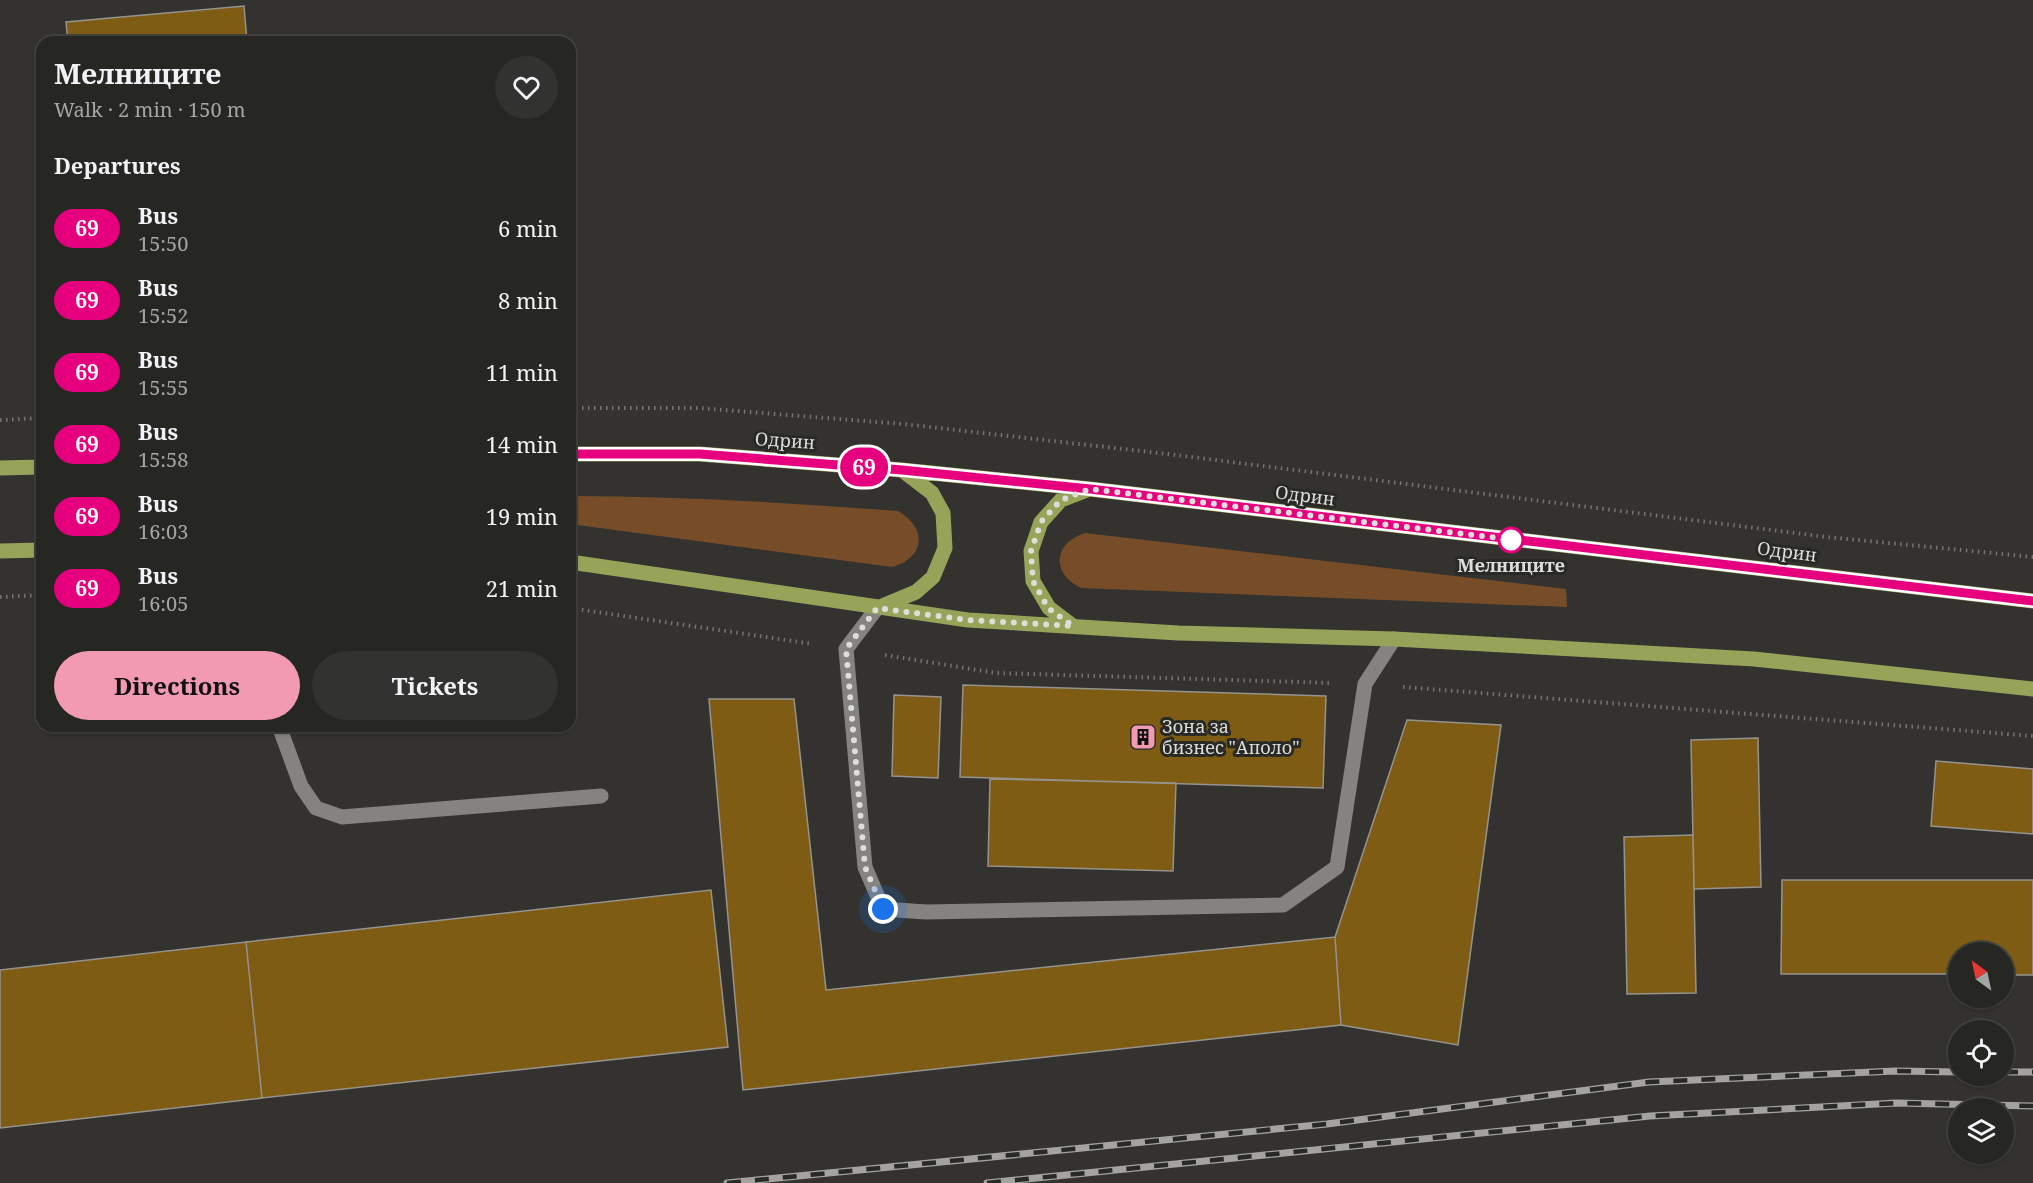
<!DOCTYPE html>
<meta charset="utf-8">
<style>
:root{--surface:#262623;--page:#323230;--text:#f1f3f6;--muted:#a4a5a6;--line:#424341;--accent:#f19ab1}
body{margin:0;font-family:"Noto Serif",serif;background:var(--page);color:var(--text);height:100vh;display:flex;flex-direction:column;font-size:22px;white-space:nowrap}
*{box-sizing:border-box;margin:0}
p{font-size:20px;color:var(--muted)}
.icon{flex:none;width:33px;height:33px;fill:none;stroke:currentColor;stroke-width:2;stroke-linecap:round;stroke-linejoin:round}
.map{position:relative;flex:1;overflow:hidden}
.sheet{position:absolute;left:36px;top:36px;width:540px;height:696px;display:flex;flex-direction:column;background:var(--surface);border-radius:18px;box-shadow:0 2px 4px #0004,0 0 0 2px var(--line)}
.sheet>*{flex:none}
.badge{padding:0 12px;border-radius:20px;font-size:21px;line-height:39px}
.needle{width:39px;rotate:327deg}
.tools{position:absolute;left:1948px;top:942px;display:grid;gap:12px}
.tools a{display:grid;place-items:center;width:66px;height:66px;border-radius:50%;background:var(--surface);box-shadow:0 2px 4px #0004,0 0 0 2px var(--line);font-size:30px}
.you{position:absolute;width:30px;height:30px;margin:-15px;border:4px solid #fff;border-radius:50%;background:#1a73e8;box-shadow:0 0 0 9px #1a73e833}
.map>.badge{position:absolute;translate:-50% -50%;box-shadow:0 0 0 3px #fff}
h2{padding:0 18px;font-size:22px;line-height:54px}
.round{display:grid;place-items:center;flex:none;width:63px;height:63px;border-radius:32px;background:var(--page)}
.summary{display:flex;align-items:center;justify-content:space-between;height:102px;padding:0 18px}
h1{font-size:28px;font-weight:700;line-height:45px}
.action{display:flex;gap:12px;margin-top:auto;padding:12px 18px}
.action a{flex:1;height:69px;border-radius:36px;background:var(--accent);color:#111;font-size:24px;font-weight:700;line-height:69px;text-align:center}
.action a+a{background:var(--page);color:var(--text)}
ul{padding:0;list-style:none}
li{display:flex;align-items:center;gap:18px;height:72px;padding:0 18px}
li div{flex:1}
li b{display:block;font-size:22px}
li em{font-style:normal}
li .badge{min-width:66px;font-weight:700;text-align:center}
.map>svg:first-child{display:block}
.green{fill:#764d28}
.building{fill:#7e5c14;stroke:#96938f;stroke-width:1.5}
.lines{fill:none;stroke-linecap:round;stroke-linejoin:round}
.path{stroke:#767572;stroke-width:4;stroke-dasharray:1.5 4.5;stroke-linecap:butt}
.minor{stroke:#84837f;stroke-width:15}
.major{stroke:#96a359;stroke-width:15}
.rail-casing{stroke:#a4a3a0;stroke-width:7}
.rail{stroke:#292925;stroke-width:4.5;stroke-dasharray:14;stroke-linecap:butt}
.line-casing{stroke:#fff;stroke-width:14}
.line{stroke:#e6007e;stroke-width:9}
.walk{stroke:#ddddda;stroke-width:6;stroke-dasharray:0 10.8}
.stop-dot{fill:#fff;stroke:#e6007e;stroke-width:3}
.labels{text-anchor:middle;stroke-width:6;stroke-linejoin:round;paint-order:stroke}
.street-label{font-size:18px;fill:#ddddda;stroke:#292925}
.stop-label{font-size:18px;font-weight:bold;fill:#ddddda;stroke:#292925}
.poi-label{font-size:18px;fill:#ddddda;stroke:#292925;text-anchor:start}
</style>
<div class="map">
<svg width="2033" height="1183" viewBox="0 0 2033 1183">
<rect width="100%" height="100%" fill="#33322f"/>
<!-- green -->
<path class="green" d="M 570,496 C 680,496 789,503 898,511 C 928,528 925,558 892,567 L 570,524 Z
M 1085,533 L 1566,589 L 1567,607 L 1081,588 C 1051,574 1053,543 1085,533 Z"/>
<!-- building -->
<path class="building" d="M 244,6 L 247,42 L 68,42 L 66,22 Z
M 963,685 L 1326,696 L 1323,788 L 960,777 Z
M 894,695 L 941,697 L 938,778 L 892,776 Z
M 709,699 L 794,699 L 826,990 L 1335,937 L 1341,1025 L 743,1090 Z
M 1407,720 L 1501,725 L 1458,1045 L 1341,1025 L 1335,937 Z
M 1758,738 L 1761,887 L 1694,889 L 1691,740 Z
M 1936,761 L 2033,769 L 2033,834 L 1931,826 Z
M 990,779 L 1176,783 L 1173,871 L 988,866 Z
M 1693,835 L 1696,993 L 1627,994 L 1624,837 Z
M 1782,880 L 2033,880 L 2033,975 L 2004,975 L 2004,952 L 1959,952 L 1959,974 L 1781,974 Z
M 711,890 L 728,1047 L 262,1098 L 246,942 Z
M 246,942 L 262,1098 L 0,1128 L 0,970 Z"/>
<g class="lines">
<!-- path -->
<path class="path" d="M 570,408 L 698,408 L 903,424 L 1176,455 L 1827,537 L 2033,557
M 0,420 L 42,418
M 0,597 L 42,595
M 570,608 L 813,644
M 885,655 L 996,673 L 1332,683
M 1403,687 L 2033,736"/>
<!-- minor -->
<path class="minor" d="M 877,608 L 846,649 L 865,867 L 883,909 L 926,912 L 1283,905 L 1337,867 L 1365,684 L 1394,639
M 279,726 L 301,786 L 316,808 L 342,817 L 601,796"/>
<!-- major -->
<path class="major" d="M 570,454 L 700,454 L 902,470 L 1090,489 L 2033,601
M 0,468 L 42,467
M 0,551 L 42,550
M 570,562 L 968,620 L 1178,633 L 1394,639 L 1754,659 L 2033,689
M 880,607 L 916,592 L 933,577 L 945,548 L 943,513 L 932,493 L 902,470
M 1073,626 L 1049,608 L 1033,581 L 1031,551 L 1041,522 L 1061,500 L 1087,490"/>
<!-- rail casing -->
<g class="rail-casing">
<path id="rail" d="M 2004,1072 L 2033,1072
M 727,1183 L 1327,1124 L 1649,1082 L 1895,1071 L 1959,1072
M 987,1183 L 1650,1116 L 1896,1103 L 2033,1106"/>
</g>
<!-- rail -->
<use href="#rail" class="rail"/>
</g>
<g class="lines">
<!-- line casing -->
<g class="line-casing">
<path id="line" d="M 570,454 L 700,454 L 902,470 L 1090,489 L 2033,601"/>
</g>
<!-- line -->
<use href="#line" class="line"/>
<!-- walk -->
<path class="walk" d="M 883,909 L 865,867 L 846,649 L 877,608 L 968,620 L 1073,626 L 1048,608 L 1033,581 L 1031,551 L 1041,522 L 1061,500 L 1090,489 L 1515,540 L 1511,540"/>
</g>
<!-- icons -->
<defs>
<g id="building-square" transform="scale(1.35)"><rect x="-9" y="-9" width="18" height="18" rx="4" fill="#f19ab1" stroke="#292925"/><path d="M-4-6H4V6H1V3H-1V6H-4ZM-2.5-4.3h1.7v1.8h-1.7ZM.8-4.3h1.7v1.8H.8ZM-2.5-1h1.7V.8h-1.7ZM.8-1h1.7V.8H.8Z" fill="#111"/></g>
</defs>
<g fill-rule="evenodd">
<use href="#building-square" x="1143" y="737"/>
</g>
<!-- markers -->
<circle class="stop-dot" cx="1511" cy="540" r="12"/>
<g class="labels">
<!-- street labels -->
<g class="street-label">
<text transform="translate(785 441) rotate(4)" y="6">Одрин</text>
<text transform="translate(1305 496) rotate(7)" y="6">Одрин</text>
<text transform="translate(1787 552) rotate(7)" y="6">Одрин</text>
</g>
<!-- stop labels -->
<g class="stop-label">
<text x="1511" y="572">Мелниците</text>
</g>
<!-- poi labels -->
<g class="poi-label">
<text x="1162" y="733">Зона за<tspan x="1162" dy="21">бизнес "Aполо"</tspan></text>
</g>
</g>
</svg>
<div class="tools">
<a><svg class="needle" viewBox="-14 -14 28 28"><path d="M0-13l5 13h-10z" fill="#e53935"/><path d="M0 13l5-13h-10z" fill="#a4a5a6"/></svg></a>
<a><svg class="icon" aria-label="locate" viewBox="0 0 24 24"><circle cx="12" cy="12" r="6"/><path d="M12 2v4M12 18v4M2 12h4M18 12h4"/></svg></a>
<a><svg class="icon" aria-label="layers" viewBox="0 0 24 24"><path d="M12 4l9 5-9 5-9-5zM3 14l9 5 9-5"/></svg></a>
</div>
<div class="you" style="left:883px;top:909px"></div>
<b class="badge" style="left:864px;top:467px;background:#e6007e;color:#fff">69</b>
<section class="sheet">
<div class="summary"><div><h1>Мелниците</h1><p>Walk · 2 min · 150 m</p></div><a class="round"><svg class="icon" aria-label="heart" viewBox="0 0 24 24"><path d="M12 20l-8-8c-3-5 5-10 8-4 3-6 11-1 8 4z"/></svg></a></div>
<h2>Departures</h2>
<ul>
<li><span class="badge" style="background:#e6007e;color:#fff">69</span><div><b>Bus</b><p>15:50</p></div><em>6 min</em></li>
<li><span class="badge" style="background:#e6007e;color:#fff">69</span><div><b>Bus</b><p>15:52</p></div><em>8 min</em></li>
<li><span class="badge" style="background:#e6007e;color:#fff">69</span><div><b>Bus</b><p>15:55</p></div><em>11 min</em></li>
<li><span class="badge" style="background:#e6007e;color:#fff">69</span><div><b>Bus</b><p>15:58</p></div><em>14 min</em></li>
<li><span class="badge" style="background:#e6007e;color:#fff">69</span><div><b>Bus</b><p>16:03</p></div><em>19 min</em></li>
<li><span class="badge" style="background:#e6007e;color:#fff">69</span><div><b>Bus</b><p>16:05</p></div><em>21 min</em></li>
</ul>
<div class="action"><a>Directions</a><a>Tickets</a></div>
</section>
</div>
